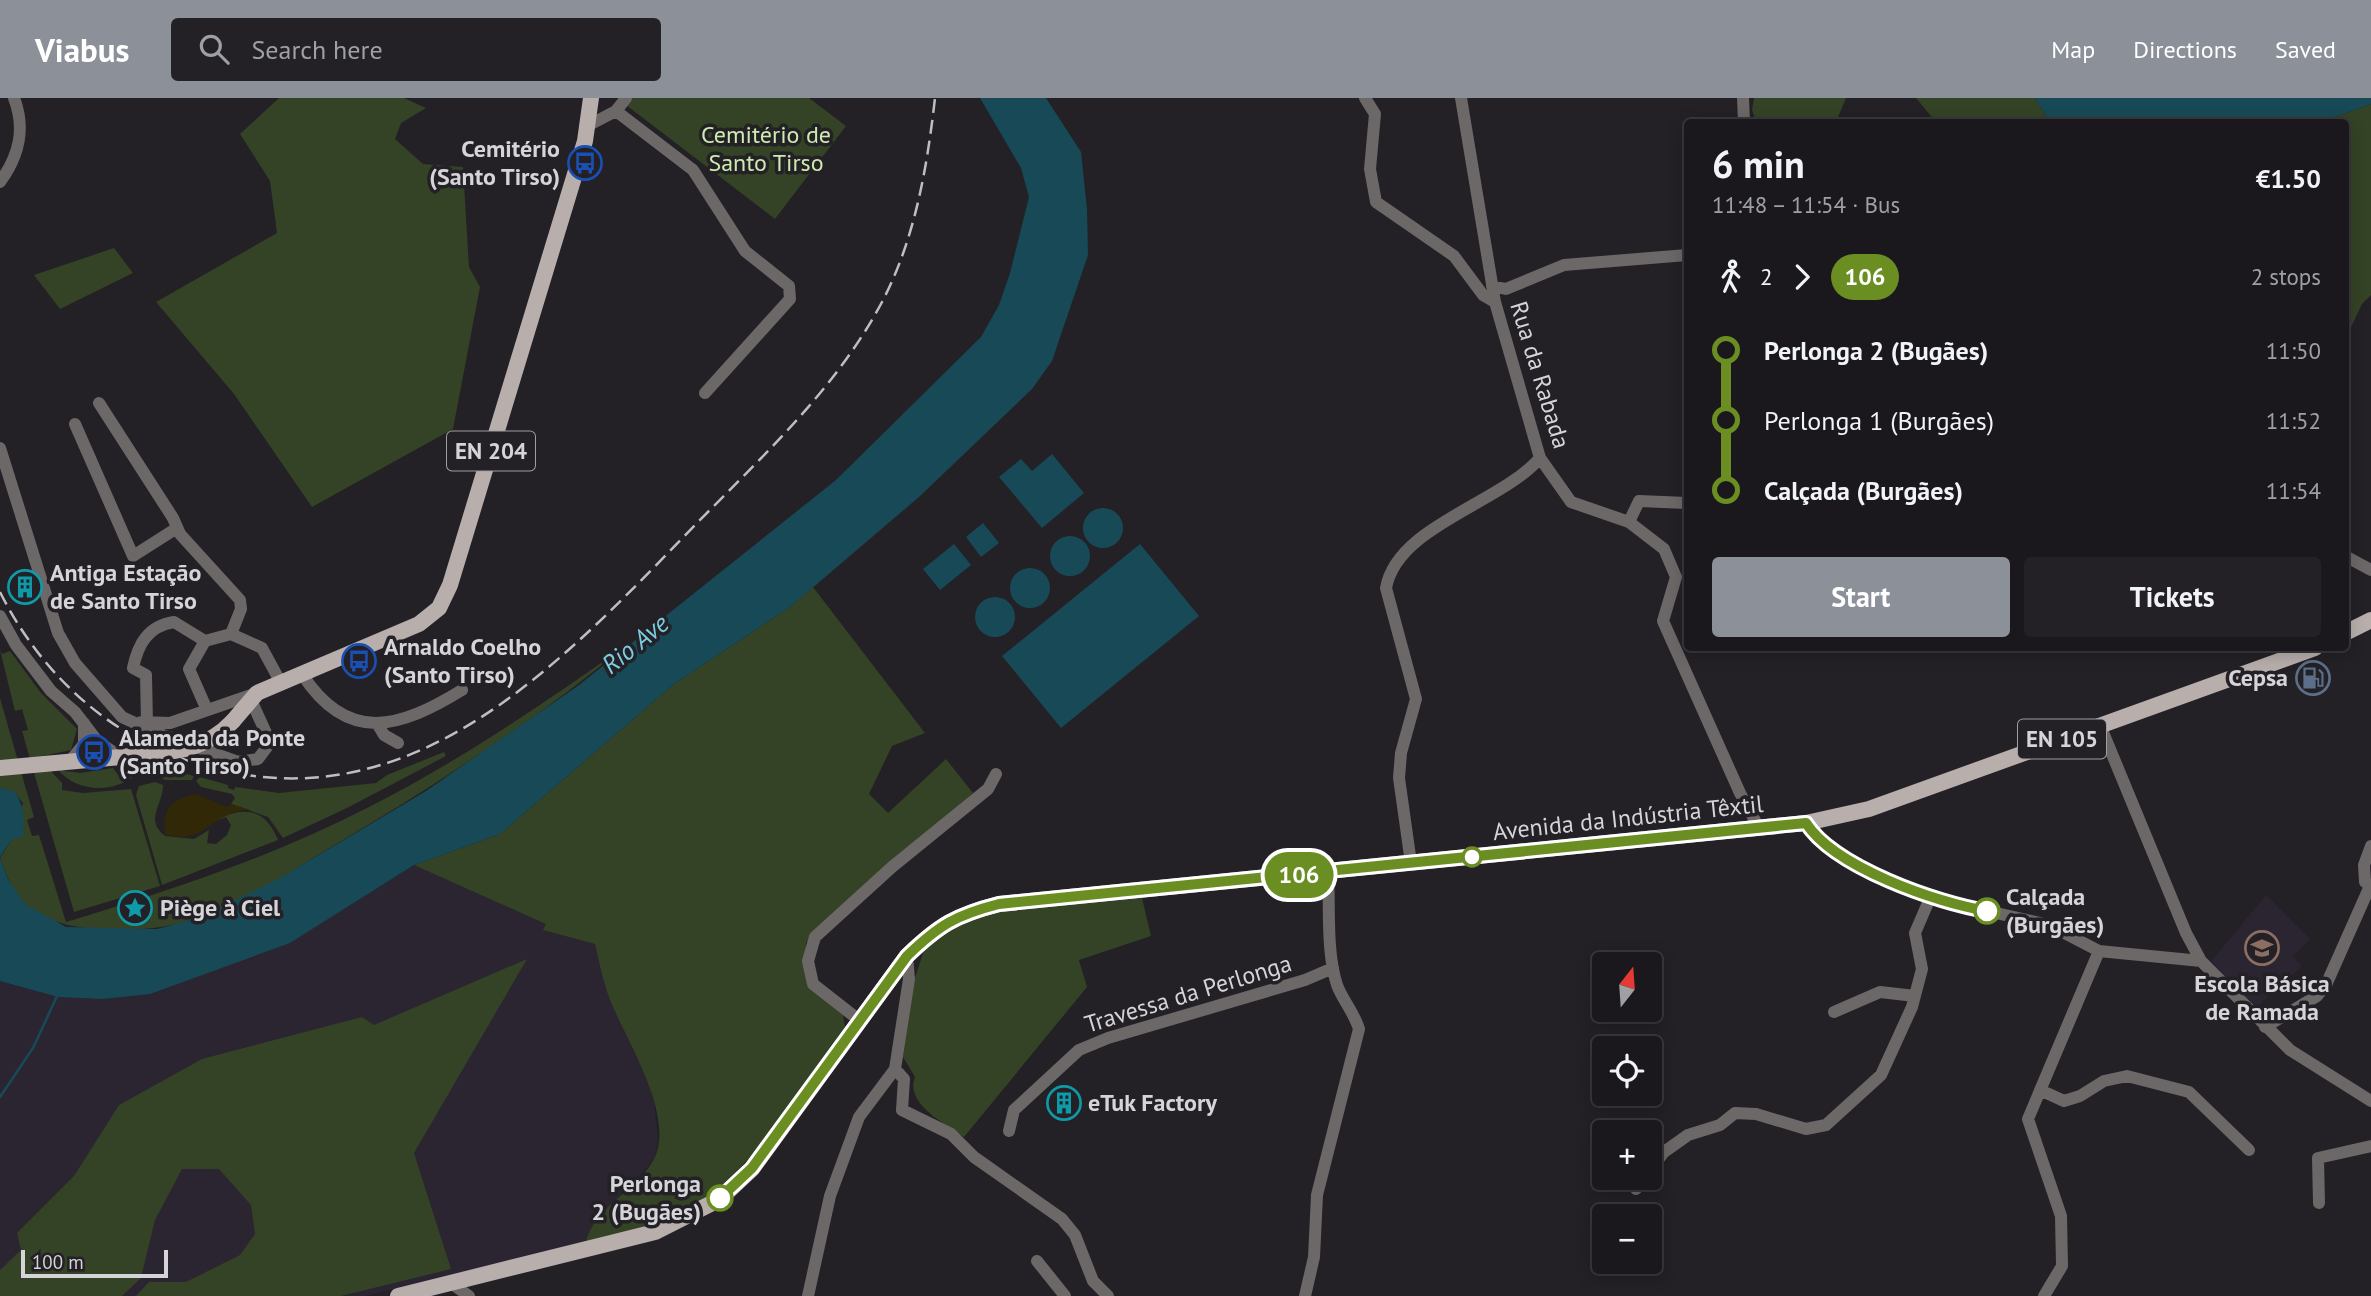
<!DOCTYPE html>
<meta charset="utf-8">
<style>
:root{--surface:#1a181c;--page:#232125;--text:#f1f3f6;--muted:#9fa0a3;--line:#38373b;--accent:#8c9099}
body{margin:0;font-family:"PT Sans",sans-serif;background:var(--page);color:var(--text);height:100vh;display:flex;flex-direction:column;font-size:26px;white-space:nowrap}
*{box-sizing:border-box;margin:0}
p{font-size:23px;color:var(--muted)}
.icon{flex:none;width:38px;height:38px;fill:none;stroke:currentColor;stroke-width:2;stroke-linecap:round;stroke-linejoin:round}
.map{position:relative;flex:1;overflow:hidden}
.drawer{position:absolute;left:1684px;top:21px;width:665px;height:532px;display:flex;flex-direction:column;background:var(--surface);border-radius:7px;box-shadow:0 4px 18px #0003,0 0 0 2px var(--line)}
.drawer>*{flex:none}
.badge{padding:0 14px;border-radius:23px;font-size:24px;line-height:46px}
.needle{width:46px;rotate:17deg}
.buttons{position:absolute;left:1592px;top:854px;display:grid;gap:14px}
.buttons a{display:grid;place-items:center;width:70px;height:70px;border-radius:7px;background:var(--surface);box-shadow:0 4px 18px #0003,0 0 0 2px var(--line);font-size:35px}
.scale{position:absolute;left:21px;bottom:18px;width:147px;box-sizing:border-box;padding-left:7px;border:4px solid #d5d4d8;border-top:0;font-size:19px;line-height:24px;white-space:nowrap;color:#d5d4d8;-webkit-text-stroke:5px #232026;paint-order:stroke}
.map>.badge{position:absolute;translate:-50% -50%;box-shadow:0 0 0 4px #fff}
.legs{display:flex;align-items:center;gap:10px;height:77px;padding:0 28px;font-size:23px}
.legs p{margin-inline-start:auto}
.overview{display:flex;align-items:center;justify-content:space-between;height:119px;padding:0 28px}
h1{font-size:38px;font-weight:700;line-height:52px}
.cta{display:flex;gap:14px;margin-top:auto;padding:14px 28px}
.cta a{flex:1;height:80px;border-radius:7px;background:var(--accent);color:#fff;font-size:28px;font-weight:700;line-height:80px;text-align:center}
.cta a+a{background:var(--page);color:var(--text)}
ul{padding:0 28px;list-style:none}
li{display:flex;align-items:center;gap:24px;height:70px;font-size:26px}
li i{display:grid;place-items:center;width:10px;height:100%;margin:0 9px;background:currentColor}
li i::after{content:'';width:18px;height:18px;margin:-9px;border:5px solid;border-radius:50%;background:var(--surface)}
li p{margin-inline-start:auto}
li:first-child i{background:linear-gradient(#0000 50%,currentColor 0)}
li:last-child i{background:linear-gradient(currentColor 50%,#0000 0)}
header{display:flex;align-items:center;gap:42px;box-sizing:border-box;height:98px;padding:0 35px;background:var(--accent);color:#fff}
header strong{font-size:33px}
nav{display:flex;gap:38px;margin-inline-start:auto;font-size:24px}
.search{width:490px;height:63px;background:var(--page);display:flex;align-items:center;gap:18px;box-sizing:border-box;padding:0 24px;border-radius:7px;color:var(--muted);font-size:26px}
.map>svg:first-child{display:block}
.built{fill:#2a2531}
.green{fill:#344225}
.sand{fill:#302807}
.water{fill:#174a56}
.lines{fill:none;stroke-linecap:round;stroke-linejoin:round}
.stream{stroke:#174a56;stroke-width:2.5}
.minor{stroke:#6c6867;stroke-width:12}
.major{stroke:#b8afad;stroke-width:16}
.rail{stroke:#bebdc1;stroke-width:2.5;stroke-dasharray:14 7;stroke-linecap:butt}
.major-bridge{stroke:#b8afad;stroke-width:16}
.line-1-casing{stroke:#fff;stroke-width:16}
.line-1{stroke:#6b8e23;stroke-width:10}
.stop-1-dot{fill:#fff;stroke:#6b8e23;stroke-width:3.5}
.labels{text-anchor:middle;stroke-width:7;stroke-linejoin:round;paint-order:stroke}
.shield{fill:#232026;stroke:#a09ea3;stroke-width:2}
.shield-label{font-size:23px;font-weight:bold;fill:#d5d4d8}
.park-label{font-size:24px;fill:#cdebae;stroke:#232026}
.poi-label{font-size:24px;font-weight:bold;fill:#d5d4d8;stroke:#232026;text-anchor:start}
.street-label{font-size:24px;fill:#d5d4d8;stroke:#232026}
.stop-label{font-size:24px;font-weight:bold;fill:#d5d4d8;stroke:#232026;text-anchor:start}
.water-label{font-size:26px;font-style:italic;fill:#7bcde4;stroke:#232026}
</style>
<header>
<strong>Viabus</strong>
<div class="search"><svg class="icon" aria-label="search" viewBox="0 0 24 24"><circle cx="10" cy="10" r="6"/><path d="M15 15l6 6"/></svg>Search here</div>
<nav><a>Map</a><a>Directions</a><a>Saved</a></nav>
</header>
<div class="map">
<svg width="2371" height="1198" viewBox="0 0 2371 1198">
<rect width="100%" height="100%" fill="#232026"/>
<!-- built -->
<path class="built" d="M 414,767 L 547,826 L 544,832 L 595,846 L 613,908 L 643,967 L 654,1003 L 658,1041 L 655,1059 L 642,1076 L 599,1118 L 586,1143 L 366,1198 L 0,1198 L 0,883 L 58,899 L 102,901 L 290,845 Z
M 2266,797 L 2310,841 L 2293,858 L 2302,868 L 2255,911 L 2241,898 L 2242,890 L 2231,879 L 2225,879 L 2211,863 Z"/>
<!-- green -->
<path class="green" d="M 279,0 L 404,0 L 426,10 L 401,25 L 395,41 L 423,66 L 463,69 L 469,169 L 480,189 L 453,331 L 312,409 L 234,296 L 156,204 L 277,135 L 270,83 L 240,36 Z
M 632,0 L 809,0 L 846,28 L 775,121 L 626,7 Z
M 1754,0 L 1846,0 L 1836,24 L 1756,24 L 1752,12 Z
M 1916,0 L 2035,0 L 2050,24 L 1936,24 Z
M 2371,6 L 2371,197 L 2362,206 L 2345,242 L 2345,24 L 2321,24 Z
M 114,150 L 133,175 L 60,211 L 34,177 Z
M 813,489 L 925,635 L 892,648 L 869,696 L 888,715 L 946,661 L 973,695 L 814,833 L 806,845 L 805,875 L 843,917 L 845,929 C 797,996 751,1082 674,1118 C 648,1131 614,1135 586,1143 C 596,1107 637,1093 654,1061 C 675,1020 629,946 613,909 C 604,889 600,867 595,846 L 543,832 L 546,826 L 414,767 L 500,736 L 674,586 L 790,509 Z
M 625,548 C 534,624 434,688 333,748 C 290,774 245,805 197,821 C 153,835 61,841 25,806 C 12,794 6,775 0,760 L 12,741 L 23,705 L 14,694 L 0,690 L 0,600 L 34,719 L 27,722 L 32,738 L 39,737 L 66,824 C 169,793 272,759 369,709 C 459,663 542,607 625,548 Z
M 0,552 L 2,556 L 10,553 L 41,595 L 77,631 L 71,652 L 43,658 L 50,672 L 62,685 L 62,692 L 83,695 L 131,691 L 160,788 L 74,814 L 22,633 L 28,632 L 22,611 L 15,613 Z
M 444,654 L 446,658 L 347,710 L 283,740 L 268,719 L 231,706 L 235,700 L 232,696 L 201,689 L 196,683 L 200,679 L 228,687 L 228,690 L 234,692 L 235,689 L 279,695 L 376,685 L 387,677 Z
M 164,661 L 162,669 L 194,678 L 192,682 L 164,682 L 160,677 L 148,674 L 147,668 L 138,669 L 138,675 L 120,675 L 117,670 L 118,667 Z
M 113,670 L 119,678 L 136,677 C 112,696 77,694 58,672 L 80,675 Z
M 155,684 L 163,687 C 163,707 144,722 165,738 L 194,741 L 209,732 L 207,745 L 216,746 L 227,737 L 231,727 L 226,719 L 215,723 C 245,706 266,712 278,742 L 162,787 L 136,697 L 139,688 Z
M 1142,800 L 1151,838 L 1079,862 L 1087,889 L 964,1039 C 947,1027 904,1006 915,979 L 903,959 L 913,886 L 925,849 L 969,822 L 993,814 Z
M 527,861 L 414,1055 L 451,1171 L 341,1198 L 136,1198 L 149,1184 L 186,1184 L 240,1157 L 255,1136 L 251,1107 L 219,1071 L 182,1071 L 155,1122 L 141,1180 L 122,1198 L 0,1198 L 0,1172 L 21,1152 L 17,1135 L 74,1078 L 119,1007 L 202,961 L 362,919 L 374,927 Z"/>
<!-- sand -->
<path class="sand" d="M 196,696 L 226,709 L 231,706 L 250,712 C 212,711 205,750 165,736 C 163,710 170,701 196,696 Z"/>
<!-- water -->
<path class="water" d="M 980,0 L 1046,0 L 1081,54 L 1087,111 L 1088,157 L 1052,263 L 1032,291 L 919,399 L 790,509 L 674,586 L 500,736 L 414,767 L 290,845 L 150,896 L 102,901 L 58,899 L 0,883 L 0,760 L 8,781 L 25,806 L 66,829 L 157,831 L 199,820 L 280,780 L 426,693 L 579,587 L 836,382 L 981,239 L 999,207 L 1010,175 L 1029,99 L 1021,70 Z
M 2035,0 L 2371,0 L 2371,6 L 2321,24 L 2050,24 Z
M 1052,356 L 1084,395 L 1042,430 L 999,379 L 1021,361 L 1032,373 Z
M1083 430a20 20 0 1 1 40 0a20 20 0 1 1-40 0Z
M 983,425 L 999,445 L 981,459 L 966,439 Z
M1050 458a20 20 0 1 1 40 0a20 20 0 1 1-40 0Z
M 954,446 L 971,467 L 940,492 L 923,471 Z
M 1140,446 L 1199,518 L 1061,630 L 1002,558 Z
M1010 490a20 20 0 1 1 40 0a20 20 0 1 1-40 0Z
M975 519a20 20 0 1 1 40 0a20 20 0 1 1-40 0Z
M 0,690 L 14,693 C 25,708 24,721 23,739 L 12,741 L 0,759 Z"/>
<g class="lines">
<!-- stream -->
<path class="stream" d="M 0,999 L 33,950 L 58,896"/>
<!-- minor -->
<path class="minor" d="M 1365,0 L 1375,16 L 1370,71 L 1376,104 L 1454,158 L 1483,197 L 1495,204
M 1461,0 L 1495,204 L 1540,360 L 1571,404 L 1629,424 L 1664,451 L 1676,479 L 1663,523 L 1740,695 L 1759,730
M 1743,0 L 1744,24
M 616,13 L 693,72 L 745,153 L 789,188 L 790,201 L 705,295
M 589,27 L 616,13 L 626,0
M 0,84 C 19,58 26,31 14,0
M 1492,188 L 1506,191 L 1564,167 L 1687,157
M 99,305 L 173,420 L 180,436 L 240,502 L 241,511 L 231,536
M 75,326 L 133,458 L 177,430
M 0,350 L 58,535 L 75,565 L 122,619 L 154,634 L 238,664 L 258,661 L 267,649 L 266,635 L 251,602
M 1629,424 L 1639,403 L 1687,405
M 2345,458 L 2371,472
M 0,518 L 16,547 L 51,593 L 75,614 L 98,644 L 121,659
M 302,576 C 348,647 400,630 462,592
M 207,612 L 189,571 L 205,543 L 231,536 L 262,550 L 281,585
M 141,624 L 170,625 L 257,595
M 147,625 L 146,577 L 133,570 C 138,546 148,528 174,524 L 205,543
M 378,627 L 384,637 L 398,645
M 2100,627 L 2186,835 L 2201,863 L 2290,952 L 2371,1003
M 70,663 L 84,646 L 84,625
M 1806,725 L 1813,736 L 1861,769 L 1930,800 L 2049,827 L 2099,853 L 2201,863
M 2371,748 L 2364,767 L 2365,784 L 2371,788
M 1411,765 L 1399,680 L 1401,655 L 1416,601 L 1386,490 C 1397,428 1500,406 1540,360
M 1834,914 L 1880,894 L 1915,898
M 859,922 L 813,886 L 808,863 L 815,839 L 892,769 L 988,691 L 996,676
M 2265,929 L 2317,898 L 2326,887 L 2370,788
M 895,971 L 904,981 L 902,1012 L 951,1036 L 974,1059 L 1062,1121 L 1075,1137 L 1093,1183 L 1108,1198
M 2040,992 L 2064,1003 L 2080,998 L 2104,983 L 2127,978 L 2189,994 L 2249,1052
M 1009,1033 L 1014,1012 L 1079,952 L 1108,940 L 1305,882 L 1333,870
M 1650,1072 L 1664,1054 L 1688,1037 L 1720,1027 L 1735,1015 L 1756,1016 L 1806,1031 L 1826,1027 L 1881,977 L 1912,909 L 1922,871 L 1915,835 L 1930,800
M 1636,1091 L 1645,1080
M 2319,1105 L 2318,1060 L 2371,1048
M 1037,1163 L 1065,1198
M 451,1185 L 469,1198
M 808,1198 L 830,1098 L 859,1019 L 895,971 L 909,881 L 907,858
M 1305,1198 L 1314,1159 L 1317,1097 L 1359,931 C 1354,914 1343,903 1337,887 C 1326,853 1330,810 1328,774
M 2044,1198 L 2062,1168 L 2061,1118 L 2028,1021 L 2099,853"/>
<!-- major -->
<path class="major" d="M 2345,535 L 2371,522
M 233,623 L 257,595 L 419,526 L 439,510 L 450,487 L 585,43 L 591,0
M 0,670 L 121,659
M 398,1198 L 655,1134 L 720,1101 L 752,1071 L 907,858 C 939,827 956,817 999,806 L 1806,725 L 1869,711 L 2315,550"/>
<!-- rail -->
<path class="rail" d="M 0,494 C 37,568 97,628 175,658 C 401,743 557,569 699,423 C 766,355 837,289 882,204 C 915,141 927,70 935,0"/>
<!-- major-bridge -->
<path class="major-bridge" d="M 121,659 C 164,654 201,657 233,623"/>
</g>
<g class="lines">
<!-- line-1 casing -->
<g class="line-1-casing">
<path id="line-1" d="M 720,1100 L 752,1070 L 907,858 C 939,827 956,817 999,806 L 1806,725 C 1834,769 1937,805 1987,813"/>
</g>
<!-- line-1 -->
<use href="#line-1" class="line-1"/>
</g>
<!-- icons -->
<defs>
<g id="bus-ring" transform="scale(1.75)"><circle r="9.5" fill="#232026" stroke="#1a4fb4" stroke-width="1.5"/><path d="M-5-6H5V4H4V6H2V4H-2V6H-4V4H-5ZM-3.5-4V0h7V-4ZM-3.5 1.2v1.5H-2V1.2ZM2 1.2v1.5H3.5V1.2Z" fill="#1a4fb4"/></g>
<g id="building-ring" transform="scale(1.75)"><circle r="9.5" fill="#232026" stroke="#0f9aa8" stroke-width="1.5"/><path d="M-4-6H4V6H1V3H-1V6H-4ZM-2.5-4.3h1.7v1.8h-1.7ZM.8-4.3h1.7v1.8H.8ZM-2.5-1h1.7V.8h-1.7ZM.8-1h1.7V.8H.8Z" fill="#0f9aa8"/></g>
<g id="fuel-ring" transform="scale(1.75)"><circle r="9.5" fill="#232026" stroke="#5c6f8a" stroke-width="1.5"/><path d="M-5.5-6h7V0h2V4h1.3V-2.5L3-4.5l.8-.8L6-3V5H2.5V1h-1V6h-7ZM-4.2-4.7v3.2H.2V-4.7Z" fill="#5c6f8a"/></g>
<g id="sight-ring" transform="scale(1.75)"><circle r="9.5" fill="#232026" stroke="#0f9aa8" stroke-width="1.5"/><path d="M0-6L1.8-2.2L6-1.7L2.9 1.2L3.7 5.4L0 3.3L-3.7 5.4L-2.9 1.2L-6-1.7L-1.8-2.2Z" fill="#0f9aa8"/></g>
<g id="school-ring" transform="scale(1.75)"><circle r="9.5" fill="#232026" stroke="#8d6e63" stroke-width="1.5"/><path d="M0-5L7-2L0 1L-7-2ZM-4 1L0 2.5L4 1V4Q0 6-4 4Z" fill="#8d6e63"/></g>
</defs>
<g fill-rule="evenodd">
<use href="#bus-ring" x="585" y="65"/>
<use href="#building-ring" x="25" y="489"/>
<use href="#bus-ring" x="359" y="563"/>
<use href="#fuel-ring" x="2313" y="580"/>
<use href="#bus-ring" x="94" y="654"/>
<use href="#sight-ring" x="135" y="810"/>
<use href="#school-ring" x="2262" y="850"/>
<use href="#building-ring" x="1064" y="1005"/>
</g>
<!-- markers -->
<g class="stop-1-dot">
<circle cx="1472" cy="759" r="9"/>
<circle cx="1987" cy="813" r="12"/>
<circle cx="720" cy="1100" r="12"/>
</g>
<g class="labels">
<!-- shield labels -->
<g class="shield">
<rect x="447" y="333.5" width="88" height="39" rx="5"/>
<rect x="2018" y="621.5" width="88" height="39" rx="5"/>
</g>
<g class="shield-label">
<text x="491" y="361">EN 204</text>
<text x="2062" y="649">EN 105</text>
</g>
<!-- park labels -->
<g class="park-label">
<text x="766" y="45">Cemitério de<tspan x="766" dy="28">Santo Tirso</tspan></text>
</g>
<!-- poi labels -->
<g class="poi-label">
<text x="560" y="59" text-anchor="end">Cemitério<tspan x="560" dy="28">(Santo Tirso)</tspan></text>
<text x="50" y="483">Antiga Estação<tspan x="50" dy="28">de Santo Tirso</tspan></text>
<text x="384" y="557">Arnaldo Coelho<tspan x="384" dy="28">(Santo Tirso)</tspan></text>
<text x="2288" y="588" text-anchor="end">Cepsa</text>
<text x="119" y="648">Alameda da Ponte<tspan x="119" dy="28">(Santo Tirso)</tspan></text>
<text x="160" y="818">Piège à Ciel</text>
<text x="2262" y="894" text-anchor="middle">Escola Básica<tspan x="2262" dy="28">de Ramada</tspan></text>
<text x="1088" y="1013">eTuk Factory</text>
</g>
<!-- street labels -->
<g class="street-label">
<text transform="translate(1540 277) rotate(73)" y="8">Rua da Rabada</text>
<text transform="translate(1628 720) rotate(-6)" y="8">Avenida da Indústria Têxtil</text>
<text transform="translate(1188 896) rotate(-17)" y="8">Travessa da Perlonga</text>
</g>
<!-- stop labels -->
<g class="stop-label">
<text x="2006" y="807">Calçada<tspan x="2006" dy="28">(Burgães)</tspan></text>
<text x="701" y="1094" text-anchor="end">Perlonga<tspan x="701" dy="28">2 (Bugães)</tspan></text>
</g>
<!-- water labels -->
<g class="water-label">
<text transform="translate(635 546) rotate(-39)" y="9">Rio Ave</text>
</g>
</g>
</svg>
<div class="buttons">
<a><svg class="needle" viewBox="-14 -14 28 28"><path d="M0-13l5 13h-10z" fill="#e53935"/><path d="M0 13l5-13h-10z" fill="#9fa0a3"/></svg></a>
<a><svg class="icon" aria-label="locate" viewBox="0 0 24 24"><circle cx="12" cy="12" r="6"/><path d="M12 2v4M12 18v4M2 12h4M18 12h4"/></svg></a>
<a>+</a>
<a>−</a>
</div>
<div class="scale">100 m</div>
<b class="badge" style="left:1299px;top:777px;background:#6b8e23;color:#fff">106</b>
<section class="drawer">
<div class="overview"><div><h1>6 min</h1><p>11:48 – 11:54 · Bus</p></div><b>€1.50</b></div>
<div class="legs"><svg class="icon" aria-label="walk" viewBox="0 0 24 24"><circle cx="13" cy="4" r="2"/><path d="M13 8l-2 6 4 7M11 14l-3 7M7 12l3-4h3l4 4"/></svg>2<svg class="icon" aria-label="forward" viewBox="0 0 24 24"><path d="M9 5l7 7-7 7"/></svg><b class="badge" style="background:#6b8e23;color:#fff">106</b><p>2 stops</p></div>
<ul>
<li><i style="color:#6b8e23"></i><b>Perlonga 2 (Bugães)</b><p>11:50</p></li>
<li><i style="color:#6b8e23"></i><span>Perlonga 1 (Burgães)</span><p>11:52</p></li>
<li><i style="color:#6b8e23"></i><b>Calçada (Burgães)</b><p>11:54</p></li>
</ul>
<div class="cta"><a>Start</a><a>Tickets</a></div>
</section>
</div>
